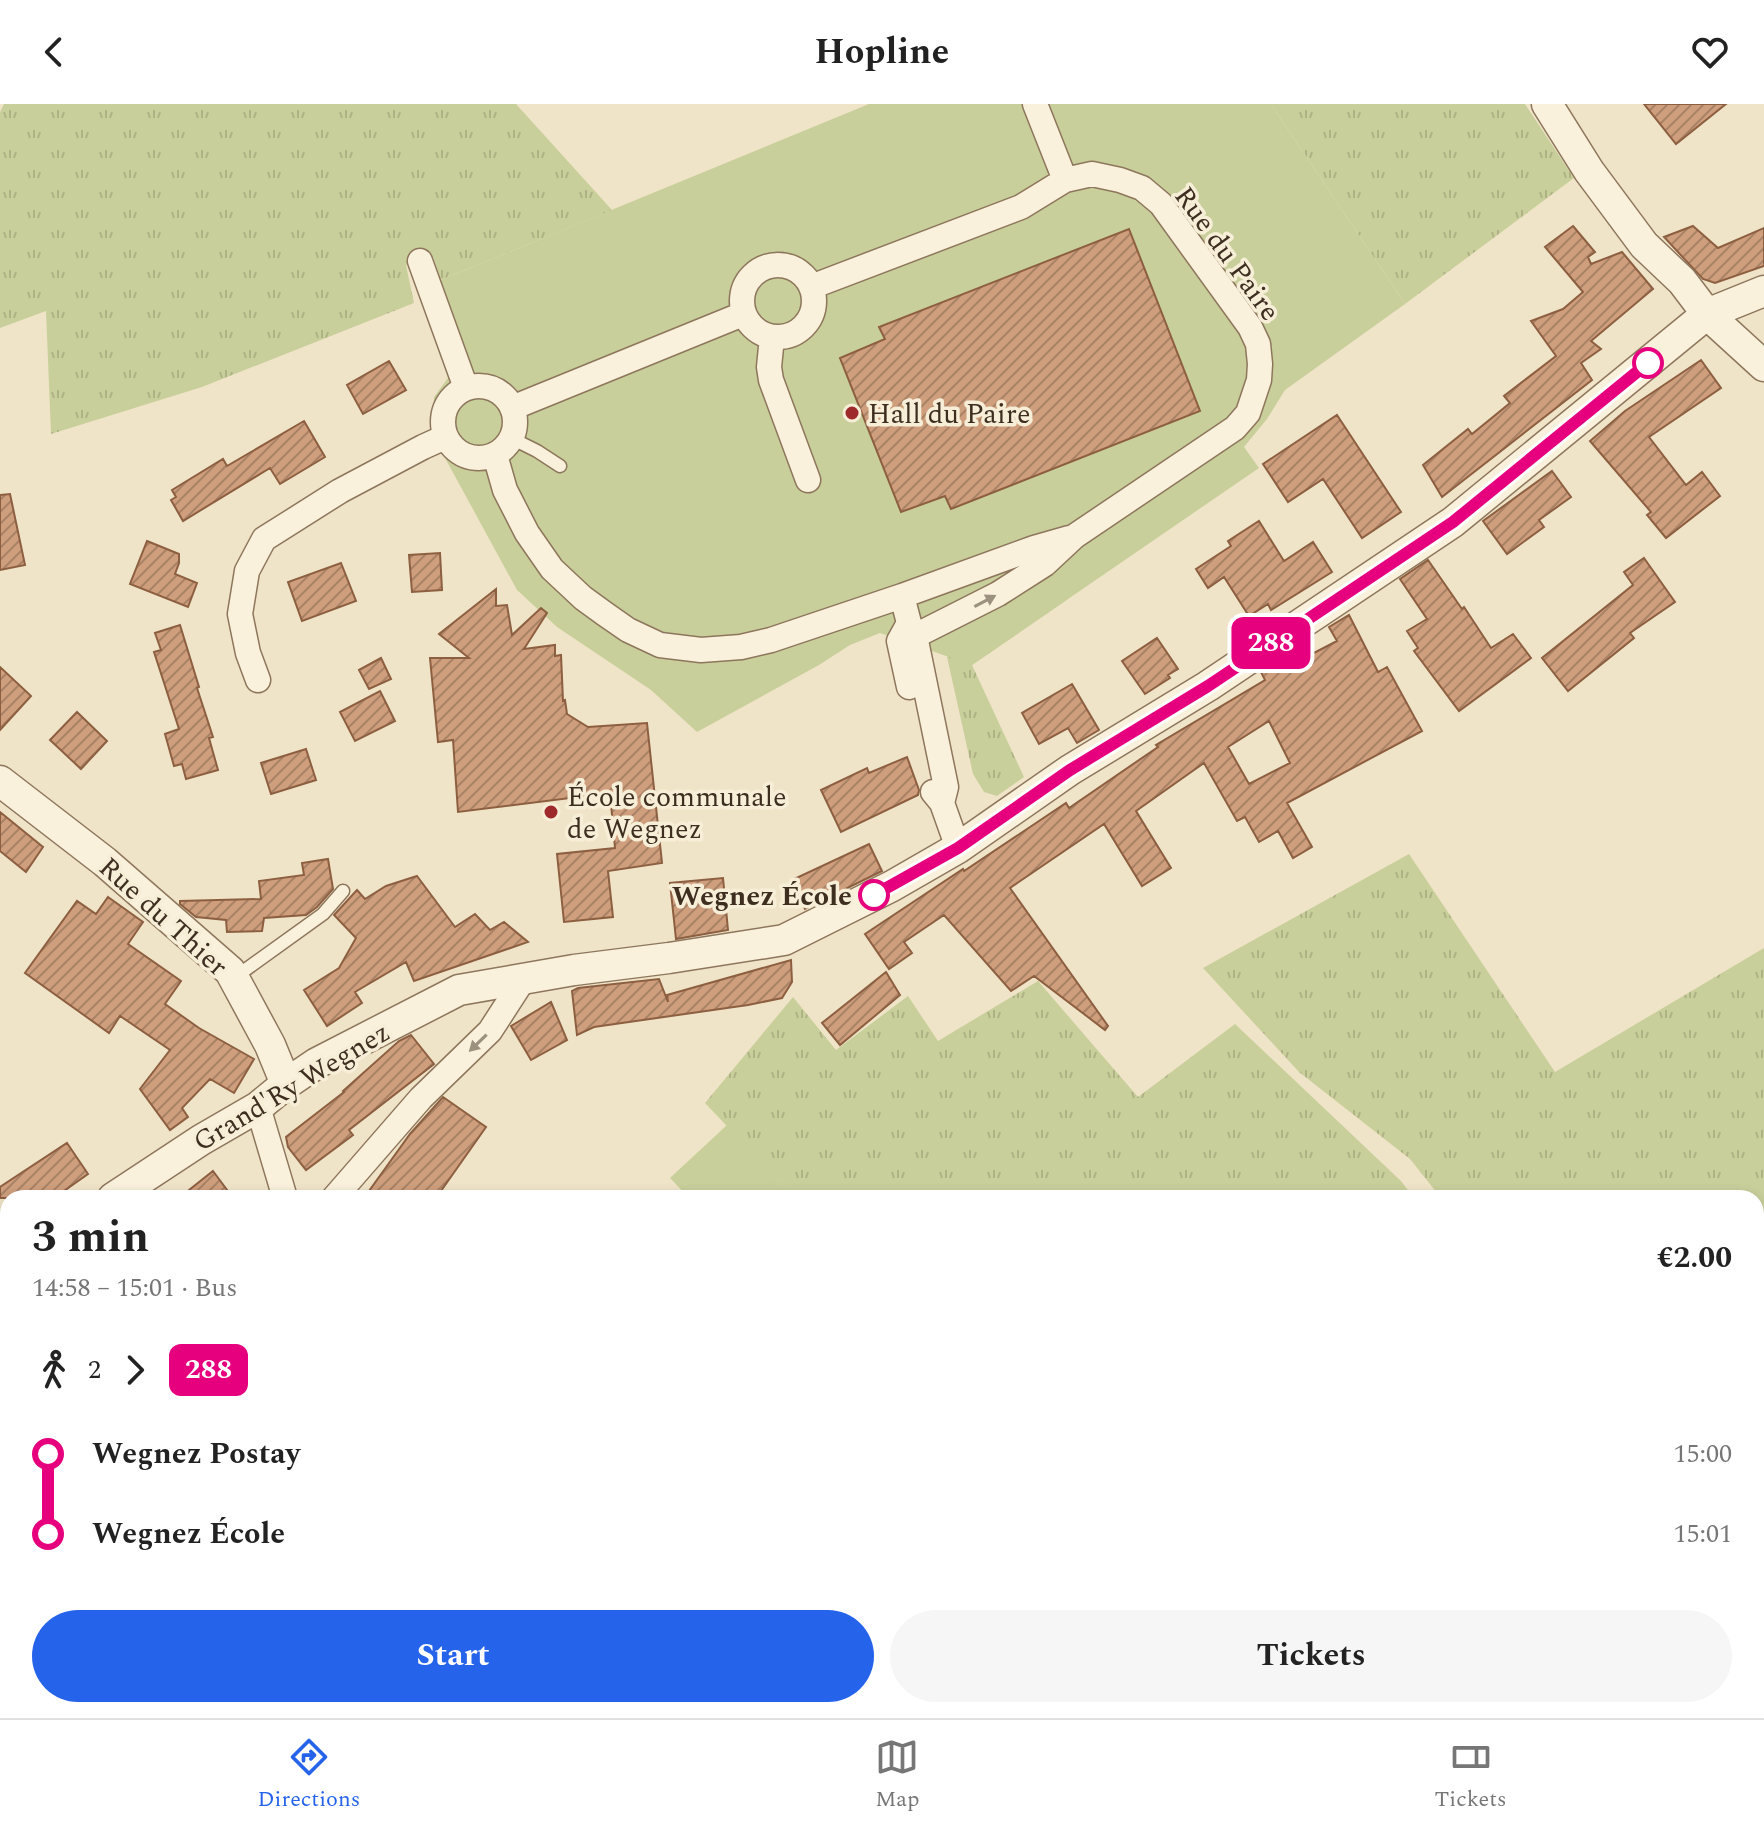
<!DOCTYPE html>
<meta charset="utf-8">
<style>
:root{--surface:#fff;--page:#f6f6f6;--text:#222;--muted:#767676;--line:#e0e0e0;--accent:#2563eb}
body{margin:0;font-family:Spectral,serif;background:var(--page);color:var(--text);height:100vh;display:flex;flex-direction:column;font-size:30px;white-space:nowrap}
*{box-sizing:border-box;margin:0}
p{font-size:26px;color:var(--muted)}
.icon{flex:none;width:44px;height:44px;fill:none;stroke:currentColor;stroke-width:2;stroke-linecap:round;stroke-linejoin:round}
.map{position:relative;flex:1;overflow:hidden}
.panel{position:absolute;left:0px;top:1086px;width:1764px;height:528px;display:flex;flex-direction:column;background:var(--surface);border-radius:24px 24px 0 0;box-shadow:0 4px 12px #0003}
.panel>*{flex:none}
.badge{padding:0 16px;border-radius:12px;font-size:28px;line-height:52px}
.map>.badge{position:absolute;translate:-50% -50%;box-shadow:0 0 0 4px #fff}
.legs{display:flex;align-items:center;gap:12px;height:88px;padding:0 32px;font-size:26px}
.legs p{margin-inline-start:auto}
.head{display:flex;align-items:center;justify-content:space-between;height:136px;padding:0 32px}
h1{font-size:44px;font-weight:700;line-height:60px}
.button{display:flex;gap:16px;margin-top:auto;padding:16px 32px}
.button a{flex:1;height:92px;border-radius:48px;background:var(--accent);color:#fff;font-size:32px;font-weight:700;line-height:92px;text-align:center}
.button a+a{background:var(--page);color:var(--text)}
ul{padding:0 32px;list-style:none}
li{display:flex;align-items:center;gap:28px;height:80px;font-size:30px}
li i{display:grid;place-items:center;width:12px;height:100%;margin:0 10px;background:currentColor}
li i::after{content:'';width:20px;height:20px;margin:-10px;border:6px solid;border-radius:50%;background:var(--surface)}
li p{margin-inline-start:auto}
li:first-child i{background:linear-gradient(#0000 50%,currentColor 0)}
li:last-child i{background:linear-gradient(currentColor 50%,#0000 0)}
header{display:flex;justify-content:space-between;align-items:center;height:104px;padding:0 32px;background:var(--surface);font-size:36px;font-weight:700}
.tabs{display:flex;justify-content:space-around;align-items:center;height:112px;border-top:2px solid var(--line);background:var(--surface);font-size:22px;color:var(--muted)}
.tabs a{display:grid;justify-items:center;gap:4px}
.tabs .on{color:var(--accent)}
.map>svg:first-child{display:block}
.grass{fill:url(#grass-tufts)}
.pitch{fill:#c9cf9b}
.building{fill:url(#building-hatch);stroke:#8d5f41;stroke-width:2;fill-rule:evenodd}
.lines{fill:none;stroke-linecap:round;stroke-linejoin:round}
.service-casing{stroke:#8d765c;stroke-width:15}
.minor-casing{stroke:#8d765c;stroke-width:27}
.tertiary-casing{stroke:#8d765c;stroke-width:33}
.service{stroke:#faf1dc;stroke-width:12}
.minor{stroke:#faf1dc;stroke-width:24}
.tertiary{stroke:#faf1dc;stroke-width:30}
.oneway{fill:#9c907e}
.line-1-casing{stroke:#fff;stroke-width:18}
.line-1{stroke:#e6007e;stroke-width:12}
.stop-1-dot{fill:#fff;stroke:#e6007e;stroke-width:4}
.poi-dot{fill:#9e2a2b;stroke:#f7eed8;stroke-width:3}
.labels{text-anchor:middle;stroke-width:7;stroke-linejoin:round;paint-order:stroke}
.street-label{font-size:28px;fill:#3d2e20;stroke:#f7eed8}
.poi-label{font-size:28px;fill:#3d2e20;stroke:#f7eed8;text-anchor:start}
.stop-label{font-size:28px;font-weight:bold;fill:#3d2e20;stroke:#f7eed8;text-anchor:end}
</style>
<header><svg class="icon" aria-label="back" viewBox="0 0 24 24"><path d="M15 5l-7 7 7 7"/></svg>Hopline<svg class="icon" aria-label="heart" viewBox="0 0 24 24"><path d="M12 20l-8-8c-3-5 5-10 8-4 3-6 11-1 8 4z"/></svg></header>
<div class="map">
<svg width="1764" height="1614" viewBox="0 0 1764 1614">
<defs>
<pattern id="grass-tufts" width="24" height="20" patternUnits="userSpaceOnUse" patternTransform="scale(2)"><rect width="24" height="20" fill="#c9cf9b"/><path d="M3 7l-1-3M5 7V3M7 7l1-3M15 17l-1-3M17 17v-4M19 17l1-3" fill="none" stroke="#aeb285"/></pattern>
<pattern id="building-hatch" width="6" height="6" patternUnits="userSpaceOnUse" patternTransform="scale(2)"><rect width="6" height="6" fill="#cf9f7d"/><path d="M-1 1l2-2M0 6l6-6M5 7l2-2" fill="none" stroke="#a98266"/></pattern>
</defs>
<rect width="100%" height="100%" fill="#f0e4c8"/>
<!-- grass -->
<path class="grass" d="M 4,0 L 516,0 L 612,106 L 441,176 L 433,153 L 406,161 L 414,199 L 202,283 L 51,330 L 46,207 L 0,224 L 0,8 Z
M 1271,0 L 1525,0 L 1574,74 L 1405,200 Z
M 1068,495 L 972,561 L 1024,673 L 997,692 L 984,688 L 973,670 L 947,553 L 955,543 Z
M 1409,750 L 1555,968 L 1764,844 L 1764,1614 L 1452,1614 L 1447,1606 L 1756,1606 L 1756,1094 L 1441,1094 L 1410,1055 L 1299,968 L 1203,864 Z
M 1038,877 L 1138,993 L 1235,920 L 1401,1077 L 1414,1094 L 795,1094 L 705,999 L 793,893 L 836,946 L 908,892 L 938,937 Z
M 0,1413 L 8,1418 L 8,1606 L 234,1606 L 224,1614 L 0,1614 Z
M 799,1606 L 1028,1606 L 1016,1614 L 804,1614 Z"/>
<!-- pitch -->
<path class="pitch" d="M 869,0 L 1271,0 L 1405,200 L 1285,286 L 1267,315 L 1244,343 L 1259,364 L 972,561 L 880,529 L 850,541 L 819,561 L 697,628 L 651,586 L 557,523 L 517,486 L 433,332 L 434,293 L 448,274 L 433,191 L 441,176 Z
M 727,1021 L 795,1094 L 689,1094 L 670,1074 Z"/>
<!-- building -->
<path class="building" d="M 1644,0 L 1726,0 L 1676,40 Z
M 1573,122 L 1595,148 L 1588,153 L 1591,160 L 1622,148 L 1653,185 L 1591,237 L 1601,245 L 1581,259 L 1592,276 L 1442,393 L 1423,361 L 1468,325 L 1472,330 L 1510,299 L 1504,292 L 1556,252 L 1531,217 L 1563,205 L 1583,188 L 1545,143 Z
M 1693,122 L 1718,144 L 1764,124 L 1764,162 L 1715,179 L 1703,175 L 1664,133 Z
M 1129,125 L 1200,307 L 951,405 L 945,392 L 901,408 L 840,254 L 885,235 L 879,223 Z
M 1701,256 L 1721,284 L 1649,333 L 1686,381 L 1702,368 L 1720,392 L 1666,434 L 1647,411 L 1651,408 L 1590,337 L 1625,307 Z
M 389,257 L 406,286 L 363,310 L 347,281 Z
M 1337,311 L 1401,408 L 1362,434 L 1323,375 L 1288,398 L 1263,360 Z
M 304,317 L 325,353 L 280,380 L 270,364 L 183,417 L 171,396 L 176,393 L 172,386 L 223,355 L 227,362 Z
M 1552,367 L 1571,393 L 1539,416 L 1544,423 L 1507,450 L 1483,417 Z
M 10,390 L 25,461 L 0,466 L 0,391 Z
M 1259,417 L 1284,457 L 1313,438 L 1332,468 L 1271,506 L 1268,500 L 1249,512 L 1224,473 L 1208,484 L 1196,465 L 1231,442 L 1228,437 Z
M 147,437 L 179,450 L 179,459 L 175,470 L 197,479 L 188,503 L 130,480 Z
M 440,449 L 442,486 L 412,488 L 409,451 Z
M 1644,454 L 1675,498 L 1630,529 L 1634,534 L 1568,587 L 1542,554 L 1633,481 L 1624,468 Z
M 1428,456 L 1462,505 L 1464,503 L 1491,544 L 1513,530 L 1531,554 L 1459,607 L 1414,547 L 1418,544 L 1407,527 L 1427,515 L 1400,475 Z
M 341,459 L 356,497 L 302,517 L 288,478 Z
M 496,485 L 496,502 L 507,501 L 512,531 L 541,504 L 547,509 L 524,545 L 555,541 L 555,552 L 561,551 L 563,597 L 565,596 L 567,610 L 588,623 L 647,619 L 662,759 L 608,767 L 613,813 L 564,818 L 557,750 L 615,744 L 610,689 L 458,708 L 453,636 L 438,638 L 430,554 L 469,554 L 439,530 Z
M 1349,511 L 1378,568 L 1387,563 L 1422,627 L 1287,699 L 1312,743 L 1293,754 L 1278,727 L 1259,738 L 1245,713 L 1237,717 L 1204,659 L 1136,707 L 1171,764 L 1142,782 L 1104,720 L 1010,784 L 1108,922 L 1105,926 L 1034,872 L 1011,887 L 944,811 L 904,838 L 912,849 L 889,865 L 865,830 L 963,765 L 964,767 L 1066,699 L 1069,704 L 1158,643 L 1156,641 L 1265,576 L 1261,568 L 1281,555 L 1285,564 L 1337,537 L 1329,523 ZM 1269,617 L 1290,659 L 1249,680 L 1228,643 Z
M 180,521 L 199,583 L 197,584 L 213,633 L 209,634 L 218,666 L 186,675 L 182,660 L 174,662 L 165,630 L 179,625 L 154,548 L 161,546 L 155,529 Z
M 1157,534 L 1178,565 L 1168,571 L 1170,574 L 1145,590 L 1122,557 Z
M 381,554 L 391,575 L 369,585 L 359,566 Z
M 0,563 L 31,592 L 0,626 Z
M 1072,580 L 1099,626 L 1077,639 L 1068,624 L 1039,640 L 1022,609 Z
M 380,587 L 395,617 L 355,637 L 340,608 Z
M 77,608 L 107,637 L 81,665 L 50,636 Z
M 306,645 L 316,676 L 271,690 L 261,659 Z
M 907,653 L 919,686 L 918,691 L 841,728 L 821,686 L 867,664 L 869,669 Z
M 0,708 L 43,743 L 26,768 L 0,747 Z
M 869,740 L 882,767 L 805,805 L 792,776 Z
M 328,755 L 333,785 L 317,803 L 306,811 L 264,814 L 262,827 L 227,828 L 226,816 L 196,813 L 180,800 L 180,797 L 261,795 L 259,777 L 304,771 L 302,759 Z
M 417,772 L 455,823 L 475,810 L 490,826 L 504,818 L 528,838 L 414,877 L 406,858 L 355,888 L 362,899 L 327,922 L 304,886 L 339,864 L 356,834 L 334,811 L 357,786 L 365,795 L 386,782 Z
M 723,774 L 728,826 L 676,835 L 670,779 Z
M 108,793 L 143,818 L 128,840 L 181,877 L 165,900 L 199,924 L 254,955 L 234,989 L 210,975 L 182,1004 L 188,1013 L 170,1026 L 140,985 L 170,946 L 120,912 L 109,929 L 25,869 L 77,797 L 96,810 Z
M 791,856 L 792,878 L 782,894 L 748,901 L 594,923 L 577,931 L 572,887 L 578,884 L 659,875 L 668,898 L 667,891 Z
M 886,868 L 900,891 L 840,941 L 822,919 Z
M 551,898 L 567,936 L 531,956 L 511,922 Z
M 411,931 L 434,960 L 349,1026 L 353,1031 L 306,1066 L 288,1043 L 286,1033 L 344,988 L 343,987 L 399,937 Z
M 443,993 L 486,1023 L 436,1094 L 364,1094 L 410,1030 Z
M 67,1039 L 88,1070 L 54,1094 L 0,1094 L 0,1083 Z
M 213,1067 L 233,1094 L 179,1094 Z"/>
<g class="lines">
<!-- service casing -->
<g class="service-casing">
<path id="service" d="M 511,334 L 537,347 L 560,362
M 234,874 L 323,810 L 343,787"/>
</g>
<!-- minor casing -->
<g class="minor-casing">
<path id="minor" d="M 420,157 L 466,284
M742 197a36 36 0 1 1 72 0a36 36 0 1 1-72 0Z
M 811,183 L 1021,103 L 1065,76
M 772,233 L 769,263 L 771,276 L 808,376
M443 318a36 36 0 1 1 72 0a36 36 0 1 1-72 0Z
M 512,304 L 743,210
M 495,351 L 505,386 L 527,429 L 552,465 L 583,494 L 605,510 L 628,526 L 660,541 L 701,546 L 741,543 L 771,536 L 902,492 L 909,519 L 915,532 L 946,683 L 942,699
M 902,492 L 1034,444 L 1069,434
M 915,532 L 998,490 L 1045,460 L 1075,432 L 1235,324 L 1248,309 L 1259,276 L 1260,260 L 1258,240 L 1250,223 L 1161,100 L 1142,84 L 1120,76 L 1092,70 L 1065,76 L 1035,0
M 258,576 L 248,549 L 240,510 L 247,467 L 264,435 L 340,387 L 423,343 L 445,333
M 909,583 L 899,537 L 909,519
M 933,688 L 942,699 L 958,744
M 258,1003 L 285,1094
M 334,1094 L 421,994 L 490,927 L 523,876
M 637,1606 L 643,1614
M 1089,1606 L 1094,1614"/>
</g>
<!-- tertiary casing -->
<g class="tertiary-casing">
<path id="tertiary" d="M 1547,0 L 1589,67 L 1644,141 L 1682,177 L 1707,210 L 1764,262
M 0,677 L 105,758 L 230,867 L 270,941 L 286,980
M 113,1094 L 201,1036 L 258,1003 L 286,980 L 317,959 L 459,886 L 574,866 L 669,854 L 784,836 L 892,782 L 958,744 L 1070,666 L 1208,582 L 1453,418 L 1707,210 L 1764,187
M 0,1174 L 8,1168"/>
</g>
<!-- service -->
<use href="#service" class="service"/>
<!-- minor -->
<use href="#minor" class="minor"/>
<!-- tertiary -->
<use href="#tertiary" class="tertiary"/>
</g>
<!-- one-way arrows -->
<defs><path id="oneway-solid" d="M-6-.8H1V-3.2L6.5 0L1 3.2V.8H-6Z" transform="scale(2)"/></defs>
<g class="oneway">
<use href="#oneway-solid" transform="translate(985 497) rotate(-28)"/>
<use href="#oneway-solid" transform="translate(478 939) rotate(136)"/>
</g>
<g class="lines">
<!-- line-1 casing -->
<g class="line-1-casing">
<path id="line-1" d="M 874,791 L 958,744 L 1070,666 L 1208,582 L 1453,418 L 1648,259"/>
</g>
<!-- line-1 -->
<use href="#line-1" class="line-1"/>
</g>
<!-- markers -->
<g class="stop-1-dot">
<circle cx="1648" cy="259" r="14"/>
<circle cx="874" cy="791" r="14"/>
</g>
<g class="poi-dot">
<circle cx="852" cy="309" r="8"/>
<circle cx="551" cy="708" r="8"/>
</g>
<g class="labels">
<!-- street labels -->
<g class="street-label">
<text transform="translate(1228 149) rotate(54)" y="10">Rue du Paire</text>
<text transform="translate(164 812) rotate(42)" y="10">Rue du Thier</text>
<text transform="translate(291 982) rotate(-31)" y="10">Grand'Ry Wegnez</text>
</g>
<!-- poi labels -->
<g class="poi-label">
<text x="868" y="319">Hall du Paire</text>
<text x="567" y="702">École communale<tspan x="567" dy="32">de Wegnez</tspan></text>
</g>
<!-- stop labels -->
<g class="stop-label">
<text x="852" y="801">Wegnez École</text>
</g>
</g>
</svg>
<b class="badge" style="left:1271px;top:539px;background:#e6007e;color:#fff">288</b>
<section class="panel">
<div class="head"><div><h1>3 min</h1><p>14:58 – 15:01 · Bus</p></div><b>€2.00</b></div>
<div class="legs"><svg class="icon" aria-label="walk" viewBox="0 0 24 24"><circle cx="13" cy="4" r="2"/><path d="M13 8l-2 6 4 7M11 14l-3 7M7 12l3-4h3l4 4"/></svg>2<svg class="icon" aria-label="forward" viewBox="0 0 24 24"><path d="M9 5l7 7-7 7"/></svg><b class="badge" style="background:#e6007e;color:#fff">288</b></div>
<ul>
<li><i style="color:#e6007e"></i><b>Wegnez Postay</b><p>15:00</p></li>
<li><i style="color:#e6007e"></i><b>Wegnez École</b><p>15:01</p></li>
</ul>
<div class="button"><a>Start</a><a>Tickets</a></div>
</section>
</div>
<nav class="tabs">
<a class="on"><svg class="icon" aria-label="directions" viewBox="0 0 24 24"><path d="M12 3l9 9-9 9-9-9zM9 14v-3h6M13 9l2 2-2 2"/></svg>Directions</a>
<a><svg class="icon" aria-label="map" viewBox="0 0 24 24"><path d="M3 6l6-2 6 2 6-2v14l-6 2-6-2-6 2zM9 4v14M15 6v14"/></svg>Map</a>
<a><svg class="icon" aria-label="tickets" viewBox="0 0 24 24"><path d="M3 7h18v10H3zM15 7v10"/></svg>Tickets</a>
</nav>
